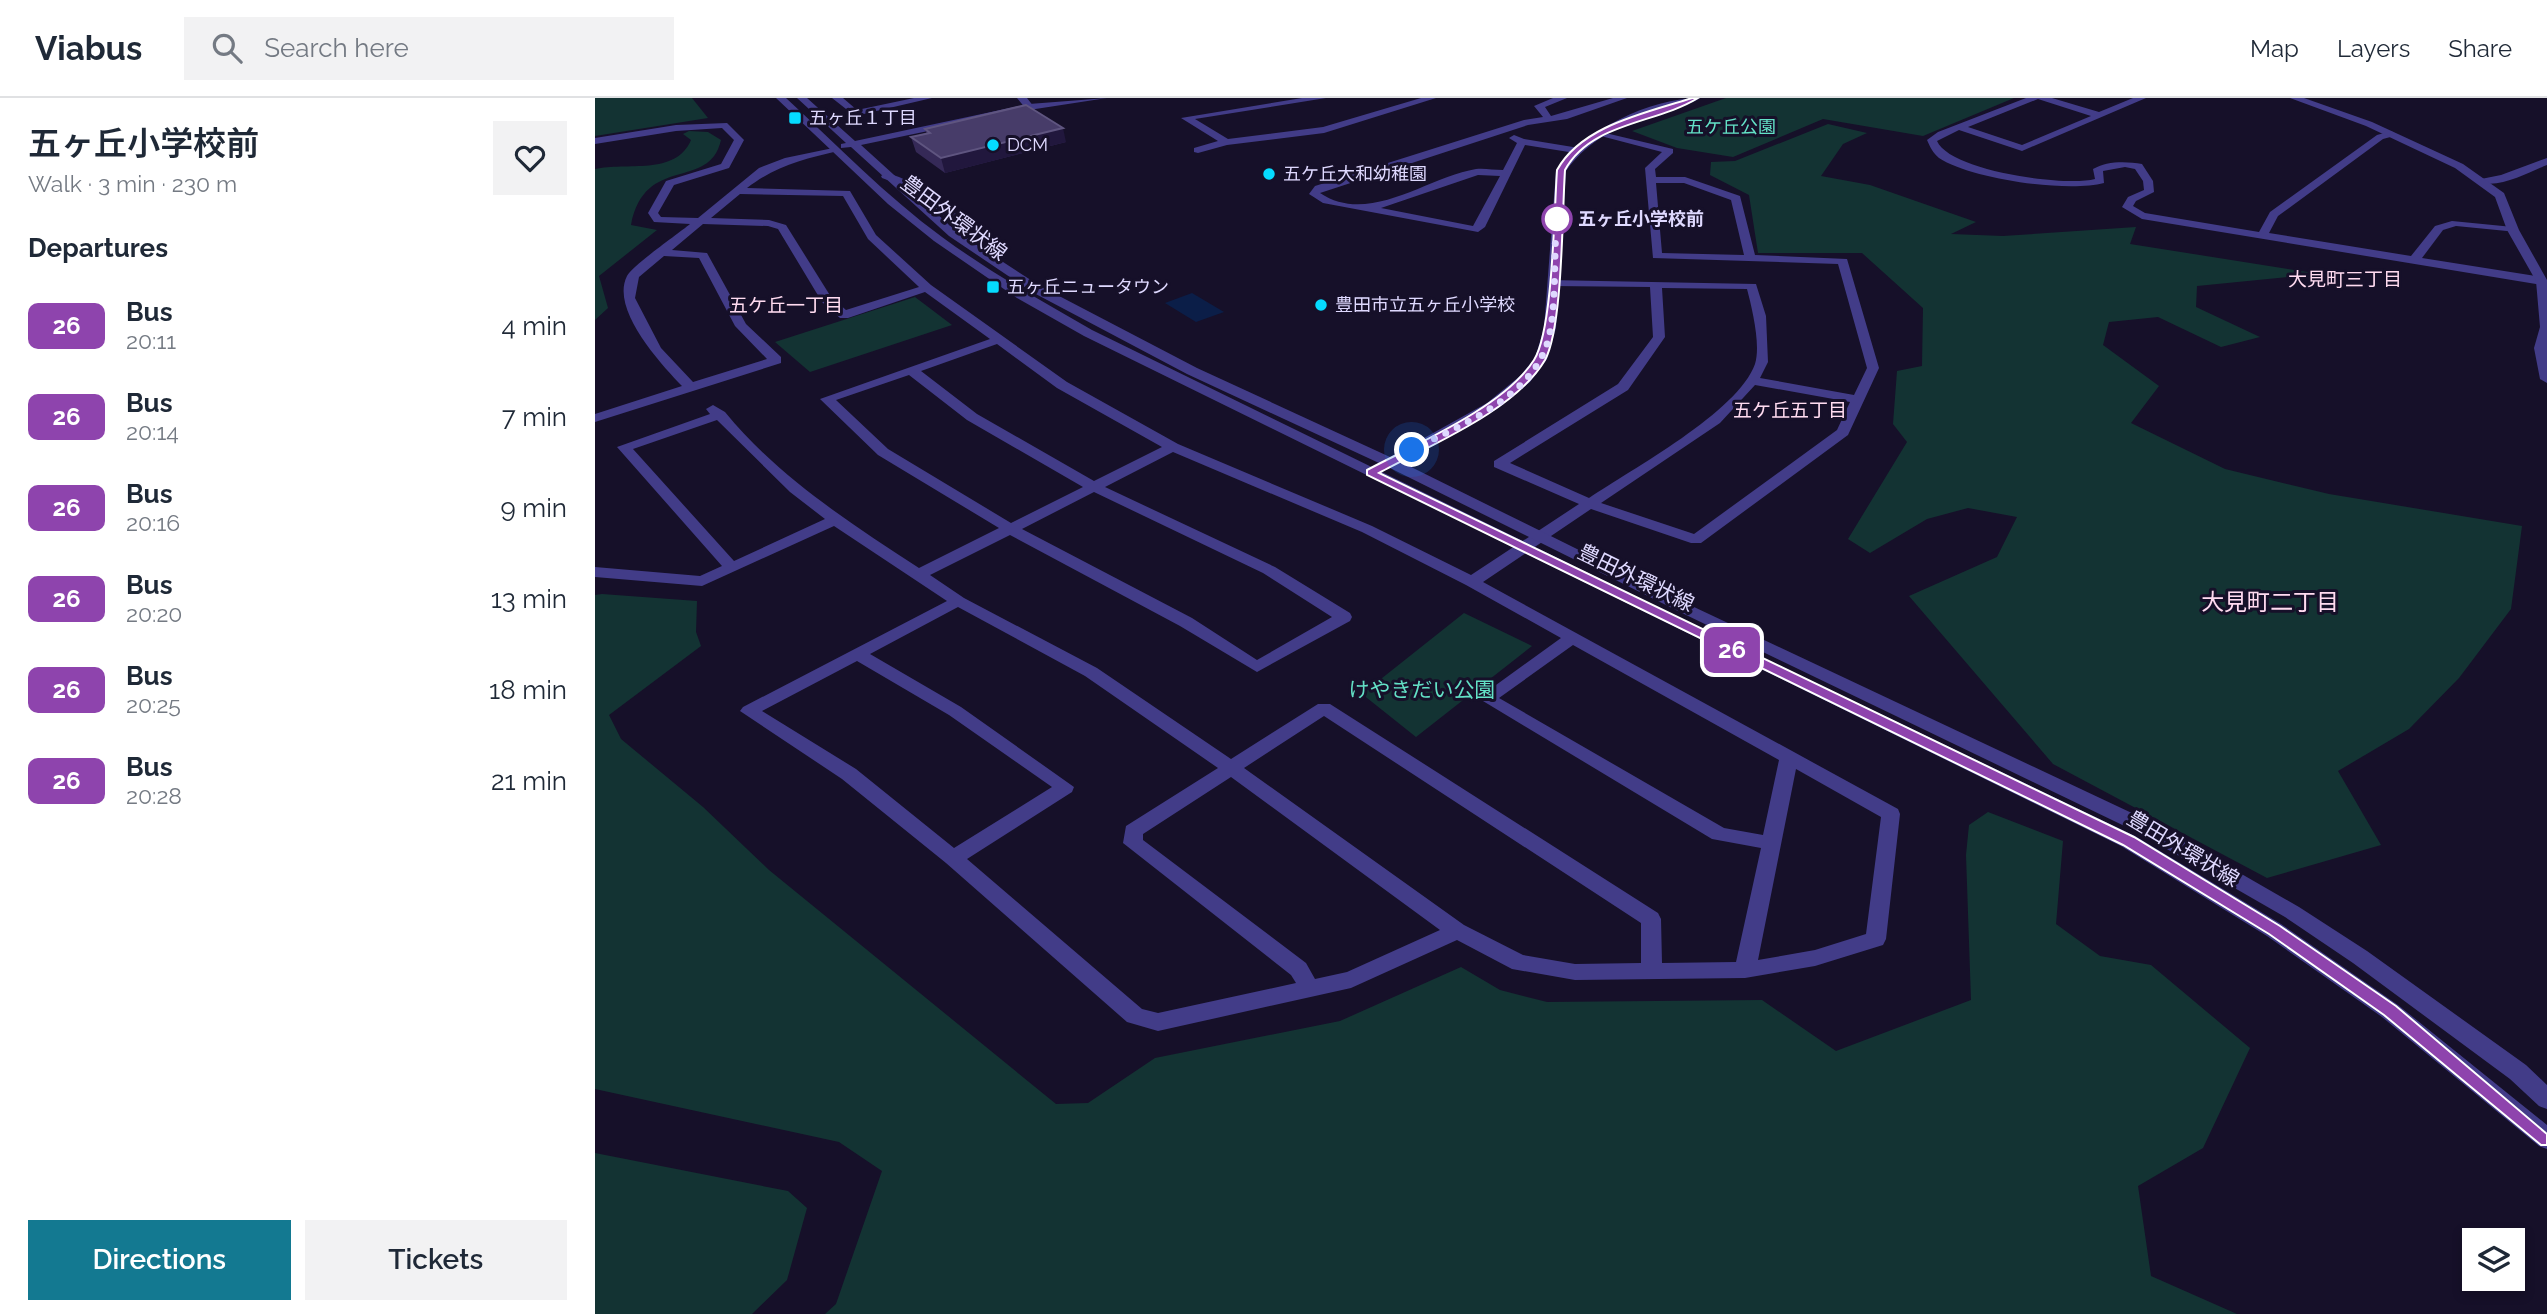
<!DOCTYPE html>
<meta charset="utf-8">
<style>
:root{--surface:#fff;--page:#f2f2f3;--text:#1f2937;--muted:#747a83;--line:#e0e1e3;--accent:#137991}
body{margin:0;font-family:Raleway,"Noto Sans JP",sans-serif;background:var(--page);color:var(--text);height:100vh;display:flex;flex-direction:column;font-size:26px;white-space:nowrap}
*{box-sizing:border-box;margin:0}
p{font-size:23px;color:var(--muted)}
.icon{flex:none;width:38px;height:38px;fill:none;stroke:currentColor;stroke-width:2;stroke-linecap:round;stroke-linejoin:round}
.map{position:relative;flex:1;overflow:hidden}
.panel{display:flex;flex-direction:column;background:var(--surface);width:595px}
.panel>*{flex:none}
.badge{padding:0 14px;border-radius:10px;font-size:24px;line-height:46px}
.buttons{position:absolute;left:1867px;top:1130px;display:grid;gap:14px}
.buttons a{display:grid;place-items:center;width:63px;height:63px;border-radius:0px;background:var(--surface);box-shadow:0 4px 10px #0003;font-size:35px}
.you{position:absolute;width:35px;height:35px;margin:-18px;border:5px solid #fff;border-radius:50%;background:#1a73e8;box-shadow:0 0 0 10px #1a73e833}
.map>.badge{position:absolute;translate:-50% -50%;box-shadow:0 0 0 4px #fff}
h2{padding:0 28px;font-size:26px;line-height:63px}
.round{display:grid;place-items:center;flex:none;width:74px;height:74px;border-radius:0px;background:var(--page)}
.overview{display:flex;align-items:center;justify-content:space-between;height:119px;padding:0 28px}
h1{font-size:33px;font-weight:600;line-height:52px}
.primary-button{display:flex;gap:14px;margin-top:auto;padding:14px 28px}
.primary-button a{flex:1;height:80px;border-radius:0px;background:var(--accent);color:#fff;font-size:28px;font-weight:600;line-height:80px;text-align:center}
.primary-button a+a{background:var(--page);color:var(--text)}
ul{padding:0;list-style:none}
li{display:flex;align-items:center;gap:21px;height:91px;padding:0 28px}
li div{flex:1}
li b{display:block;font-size:26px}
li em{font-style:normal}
li .badge{min-width:77px;font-weight:700;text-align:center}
header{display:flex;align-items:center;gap:42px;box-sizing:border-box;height:98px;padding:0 35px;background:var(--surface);border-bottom:2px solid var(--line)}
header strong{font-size:33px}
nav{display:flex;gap:38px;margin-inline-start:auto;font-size:24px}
.search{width:490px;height:63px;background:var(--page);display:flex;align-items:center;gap:18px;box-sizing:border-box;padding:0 24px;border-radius:0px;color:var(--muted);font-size:26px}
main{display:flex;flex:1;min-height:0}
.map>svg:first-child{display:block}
.green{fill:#133333}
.water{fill:#0b1e48}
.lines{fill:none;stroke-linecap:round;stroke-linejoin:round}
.minor{fill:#423c88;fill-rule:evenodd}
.tertiary{fill:#423c88;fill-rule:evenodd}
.wall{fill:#352957}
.shaded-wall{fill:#21173d}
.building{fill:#473c69;stroke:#5f5580;stroke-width:2}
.line{fill:#8e44ad;stroke:#fff;stroke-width:2}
.walk{stroke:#dfd9ff;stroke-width:7;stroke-dasharray:0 12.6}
.poi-dot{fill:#05dbff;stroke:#161029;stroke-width:2.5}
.stop-dot{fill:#fff;stroke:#8e44ad;stroke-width:3.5}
.labels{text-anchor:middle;stroke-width:6;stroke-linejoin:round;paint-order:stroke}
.far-poi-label{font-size:18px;fill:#dfd9ff;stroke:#161029;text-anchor:start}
.far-park-label{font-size:18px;fill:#63e1c6;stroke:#161029}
.far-stop-label{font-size:18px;font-weight:bold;fill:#dfd9ff;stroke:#161029;text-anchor:start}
.far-neighbourhood-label{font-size:19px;fill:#ffdbf0;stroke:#161029}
.street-label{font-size:21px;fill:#dfd9ff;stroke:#161029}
.park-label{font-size:21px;fill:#63e1c6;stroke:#161029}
.neighbourhood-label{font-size:23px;fill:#ffdbf0;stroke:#161029}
</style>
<header>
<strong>Viabus</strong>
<div class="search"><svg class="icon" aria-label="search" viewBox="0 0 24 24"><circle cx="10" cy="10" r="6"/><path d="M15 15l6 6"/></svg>Search here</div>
<nav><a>Map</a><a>Layers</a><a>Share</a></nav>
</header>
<main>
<section class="panel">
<div class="overview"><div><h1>五ヶ丘小学校前</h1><p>Walk · 3 min · 230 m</p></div><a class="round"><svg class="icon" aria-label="heart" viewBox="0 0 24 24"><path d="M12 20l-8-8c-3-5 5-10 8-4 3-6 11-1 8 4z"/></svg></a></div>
<h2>Departures</h2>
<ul>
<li><span class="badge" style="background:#8e44ad;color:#fff">26</span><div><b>Bus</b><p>20:11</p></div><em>4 min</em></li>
<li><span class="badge" style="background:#8e44ad;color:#fff">26</span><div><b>Bus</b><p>20:14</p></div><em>7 min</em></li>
<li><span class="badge" style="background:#8e44ad;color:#fff">26</span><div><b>Bus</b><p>20:16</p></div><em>9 min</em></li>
<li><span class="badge" style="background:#8e44ad;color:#fff">26</span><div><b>Bus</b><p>20:20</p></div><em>13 min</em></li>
<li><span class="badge" style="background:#8e44ad;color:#fff">26</span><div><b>Bus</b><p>20:25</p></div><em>18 min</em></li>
<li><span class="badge" style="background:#8e44ad;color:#fff">26</span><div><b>Bus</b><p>20:28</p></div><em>21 min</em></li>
</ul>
<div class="primary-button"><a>Directions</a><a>Tickets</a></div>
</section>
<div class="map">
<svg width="1952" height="1216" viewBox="0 0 1952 1216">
<rect width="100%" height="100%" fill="#161029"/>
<!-- green -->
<path class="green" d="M 0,0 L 97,0 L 113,20 L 0,38 Z
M 1131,0 L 1419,0 L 1328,38 L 1228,21 L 1138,59 L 1082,50 L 1037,33 Z
M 1233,26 L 1272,35 L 1248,46 L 1226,78 L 1275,87 L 1381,124 L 1356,136 L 1408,138 L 1541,129 L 1535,146 L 1725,176 L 1602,188 L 1601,209 L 1665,239 L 1626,249 L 1563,219 L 1514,224 L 1508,247 L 1564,288 L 1536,325 L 1630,371 L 1734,396 L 1927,428 L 1916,511 L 1864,580 L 1814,631 L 1743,673 L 1786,747 L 1672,780 L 1458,666 L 1314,498 L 1402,459 L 1422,419 L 1373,410 L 1332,421 L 1275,455 L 1253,441 L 1312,344 L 1298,326 L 1302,273 L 1327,268 L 1328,210 L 1267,155 L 1163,155 L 1154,97 L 1115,77 L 1116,64 L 1140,63 Z
M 94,33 L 113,34 L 126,42 C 114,94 50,55 36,127 L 62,132 L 4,178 L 13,210 L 0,222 L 0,71 C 31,64 81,78 96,42 L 88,36 Z
M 320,199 L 357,227 L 215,274 L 180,244 Z
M 7,496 L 102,503 L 101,534 L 106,548 L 14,617 L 26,641 L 108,709 L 174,772 L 461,1006 L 493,1005 L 560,960 L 745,923 L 866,869 L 905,892 L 952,904 L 1167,902 L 1241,953 L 1376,902 L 1371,757 L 1374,727 L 1393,714 L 1468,743 L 1461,826 L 1505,858 L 1556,867 L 1655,950 L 1608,1050 L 1543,1088 L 1556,1178 L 1642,1216 L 230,1216 L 241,1206 L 287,1073 L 244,1044 L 0,991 L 0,497 Z
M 869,515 L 937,548 L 821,639 L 767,596 Z
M 0,1055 L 193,1093 L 212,1110 L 192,1182 L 157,1216 L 0,1216 Z"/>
<!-- water -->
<path class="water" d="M 597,195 L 629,214 L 601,224 L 570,205 Z"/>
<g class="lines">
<!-- minor -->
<path class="minor" d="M 237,0 L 248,0 L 262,12 L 319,0 L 337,0 L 260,18 Z
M 422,0 L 432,0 L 439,9 L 431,11 Z
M 707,0 L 731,0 L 600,21 L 633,41 L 728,29 L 826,0 L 841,0 L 729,35 L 632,47 L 603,55 L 599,54 L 599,50 L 623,43 L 586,20 Z
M 958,0 L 972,0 L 950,9 L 956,18 L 1018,0 L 1032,0 L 972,21 L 933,27 L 725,95 C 774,128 832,79 881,71 C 889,70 899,72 908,72 L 922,45 L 914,40 L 919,37 L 929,41 L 984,50 L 985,52 L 980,55 L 930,47 L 890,129 L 883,134 L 728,105 L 714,96 L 720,88 L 929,22 L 948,19 L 939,8 ZM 883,77 L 905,78 L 878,128 L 786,110 Z
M 1431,0 L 1457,0 L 1504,14 L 1538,0 L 1551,0 L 1427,53 L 1364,32 L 1342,43 C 1355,73 1470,89 1500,81 L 1498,71 C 1511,63 1531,63 1547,66 L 1558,83 L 1559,94 L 1541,103 L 1538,108 L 1550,115 L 1664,134 L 1675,114 L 1782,37 L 1796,33 L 1801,36 L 1799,38 L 1788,41 L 1683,118 L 1674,135 L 1816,158 L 1840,128 L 1857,123 L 1918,129 L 1922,130 L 1922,134 L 1861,128 L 1848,132 L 1827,160 L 1947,179 L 1952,184 L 1947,187 L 1547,121 L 1527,109 L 1533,99 L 1549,92 L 1548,83 L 1540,71 L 1530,69 L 1508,73 L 1509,85 C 1472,95 1376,81 1344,60 C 1338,55 1335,49 1332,42 L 1343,34 ZM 1443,1 L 1496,18 L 1427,47 L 1373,29 Z
M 132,25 L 149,42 L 134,70 L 79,87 L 63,115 L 66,119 L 103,120 L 164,70 L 190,60 L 243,49 L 243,53 C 209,61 180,68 152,90 L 255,93 L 281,137 L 336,187 L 472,284 L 583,346 L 777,428 L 876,477 L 984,406 L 899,369 L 899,363 L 1023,286 L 1058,239 L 1055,189 L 957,188 L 953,186 L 953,182 L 1161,186 L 1171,218 L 1173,264 L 1165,280 L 1259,297 L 1272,270 L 1243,166 L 1058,160 L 1050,70 L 1067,54 L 1002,37 L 1002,33 L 1078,51 L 1078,55 L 1060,71 L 1061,79 L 1090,79 L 1145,98 L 1160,157 L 1252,161 L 1284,270 L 1253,337 L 1106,445 L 1096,445 L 996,411 L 888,484 L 1303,711 L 1305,716 L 1291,841 L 1288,847 L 1220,868 L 1150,880 L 980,882 L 917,871 L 862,842 L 756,890 L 563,933 L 532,924 L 351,765 L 247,681 L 145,613 L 148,609 L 352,503 L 239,428 L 107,488 L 0,479 L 0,469 L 105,478 L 127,468 L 22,349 L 115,316 L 111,311 L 118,307 L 130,314 C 183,379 255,425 324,470 L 404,430 L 283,357 L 225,301 L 395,241 L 330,194 L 253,220 L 245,220 L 227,204 L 183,131 L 173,128 L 108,126 L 77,152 L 112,155 L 151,226 L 186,259 L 186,265 L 0,324 L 0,316 L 87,288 C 66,266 15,211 32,178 C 38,167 83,136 95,126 L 59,124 L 53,115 L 71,83 L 126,66 L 139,42 L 127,30 L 81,33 L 0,46 L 0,40 L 81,27 ZM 1061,85 L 1089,85 L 1136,102 L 1149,157 L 1067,155 ZM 145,96 L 248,98 L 273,141 L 324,189 L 251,212 L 236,199 L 191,127 L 174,122 L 116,120 ZM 69,158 L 104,160 L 140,228 L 172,261 L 98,284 L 66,250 L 40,200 L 44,179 ZM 1067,190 L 1152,191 C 1157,210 1166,247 1160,266 C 1143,314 1037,371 994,400 L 915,365 L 1033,292 L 1070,239 ZM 402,246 L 462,290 L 567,349 L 499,383 L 382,316 L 326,273 ZM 314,277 L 372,322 L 488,389 L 416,425 L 293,351 L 241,302 ZM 1160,287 L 1255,304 L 1242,332 L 1099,436 L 1006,405 L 1125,325 ZM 122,322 L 195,394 L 230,421 L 139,463 L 38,351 ZM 578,354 L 767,434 L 871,487 L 966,540 L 883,600 L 1117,741 L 1166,750 L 1141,864 L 1067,865 L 1066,821 L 1063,815 L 735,606 L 723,606 L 636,661 L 502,570 L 369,500 L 335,477 L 415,437 L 585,528 L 662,574 L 755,523 L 757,519 L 755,515 L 680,469 L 510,389 ZM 499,394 L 668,475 L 737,519 L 662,562 L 597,520 L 427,431 ZM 363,509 L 490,578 L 623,670 L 531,728 L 528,745 L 696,877 L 701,885 L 563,915 L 547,911 L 372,761 L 477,694 L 479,689 L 366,609 L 275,556 ZM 978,547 L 1184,662 L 1168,737 L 1129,730 L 904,600 ZM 262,563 L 354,617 L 457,689 L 359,750 L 261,671 L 167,613 ZM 729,618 L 1046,825 L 1046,865 L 980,866 L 928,857 L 869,827 L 649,670 ZM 1201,671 L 1286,719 L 1271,836 L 1220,852 L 1163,862 ZM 636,679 L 845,832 L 752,874 L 720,881 L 711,865 L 548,742 L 548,736 Z
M 1952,60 L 1952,67 C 1934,74 1899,94 1881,82 L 1906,77 Z
M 291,75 C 326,84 358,109 381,137 L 378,149 L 370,149 L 369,138 C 347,113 320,91 287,80 L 286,78 Z"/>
<!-- tertiary -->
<path class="tertiary" d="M 181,0 L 191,0 C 242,47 291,98 347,139 C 395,174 446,203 497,232 L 1083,519 L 1540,738 L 1686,826 L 1803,907 L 1952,1027 L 1952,1051 L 1944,1048 L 1787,919 L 1672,838 L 1526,748 L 489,238 L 422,200 L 339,143 L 293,106 Z
M 202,0 L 212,0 L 260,43 L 434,6 L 512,0 L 434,12 L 266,47 L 362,134 L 445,188 L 602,270 L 795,359 L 892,305 L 925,278 L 940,260 L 949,230 L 961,73 C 990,32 1054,0 1105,0 C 1095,7 1080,9 1068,13 C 1030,25 995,39 971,73 L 961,230 L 952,261 L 935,284 L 902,311 L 806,364 L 1099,509 L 1558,725 L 1704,809 L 1772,853 L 1931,967 L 1952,987 L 1952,1011 L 1944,1008 L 1915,981 L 1758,865 L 1690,819 L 1544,735 L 1087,515 L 795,370 L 784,371 L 782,368 L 784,365 L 592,276 L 437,194 L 354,138 L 256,49 L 246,50 L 246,46 L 251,45 Z
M 1695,0 L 1709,0 L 1777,24 L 1868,66 L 1909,95 L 1924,132 L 1952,182 L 1952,285 L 1945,281 L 1939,250 L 1945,229 L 1941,183 L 1912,132 L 1900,99 L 1860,70 L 1771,28 Z"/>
</g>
<!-- wall -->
<path class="wall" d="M 330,31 L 471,44 L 350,75 L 321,54 L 316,39 L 331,35 Z"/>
<!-- shaded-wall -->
<path class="shaded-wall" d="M 468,30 L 471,44 L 350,75 L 346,60 Z"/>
<!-- building -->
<path class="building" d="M 431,7 L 468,30 L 346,60 L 316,39 L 335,35 L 330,31 Z"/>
<!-- line -->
<path class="line" d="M 1097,0 L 1103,0 C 1061,26 996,24 970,72 C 967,115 968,229 950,262 C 920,313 835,347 784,375 L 1539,739 L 1685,828 L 1801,908 L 1952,1036 L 1952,1047 L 1946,1047 L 1789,917 L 1674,836 L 1528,747 L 772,377 L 772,372 C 821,346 909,309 939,262 C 958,232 959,114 962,72 C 987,27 1051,15 1097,0 Z"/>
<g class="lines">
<!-- walk -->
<path class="walk" d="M 817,352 C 865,327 940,299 954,239 C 962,203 958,158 962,121"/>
</g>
<!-- markers -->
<g class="poi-dot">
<rect x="193" y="13" width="14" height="14" rx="3.5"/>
<circle cx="398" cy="47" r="7"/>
<circle cx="674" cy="76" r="7"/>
<rect x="391" y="182" width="14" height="14" rx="3.5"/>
<circle cx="726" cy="207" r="7"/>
</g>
<circle class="stop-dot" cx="962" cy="121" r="14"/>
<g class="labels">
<!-- far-poi labels -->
<g class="far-poi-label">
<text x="214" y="26">五ヶ丘１丁目</text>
<text x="412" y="53">DCM</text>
<text x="688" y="82">五ケ丘大和幼稚園</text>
<text x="412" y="195">五ヶ丘ニュータウン</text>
<text x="740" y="213">豊田市立五ヶ丘小学校</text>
</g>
<!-- far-park labels -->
<g class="far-park-label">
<text x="1136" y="35">五ケ丘公園</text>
</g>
<!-- far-stop labels -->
<g class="far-stop-label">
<text x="983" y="127">五ヶ丘小学校前</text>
</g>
<!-- far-neighbourhood labels -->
<g class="far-neighbourhood-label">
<text x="1750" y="188">大見町三丁目</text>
<text x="191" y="214">五ケ丘一丁目</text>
<text x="1195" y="319">五ケ丘五丁目</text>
</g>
<!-- street labels -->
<g class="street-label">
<text transform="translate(359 120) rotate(37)" y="7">豊田外環状線</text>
<text transform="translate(1041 480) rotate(26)" y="7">豊田外環状線</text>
<text transform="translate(1588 751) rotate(31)" y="7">豊田外環状線</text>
</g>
<!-- park labels -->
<g class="park-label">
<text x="827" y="599">けやきだい公園</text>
</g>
<!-- neighbourhood labels -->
<g class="neighbourhood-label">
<text x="1675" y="512">大見町二丁目</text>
</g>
</g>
</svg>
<div class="buttons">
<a><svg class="icon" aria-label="layers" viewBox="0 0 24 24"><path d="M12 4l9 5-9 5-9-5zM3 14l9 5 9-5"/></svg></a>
</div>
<div class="you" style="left:817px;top:352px"></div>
<b class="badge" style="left:1137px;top:552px;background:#8e44ad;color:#fff">26</b>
</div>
</main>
